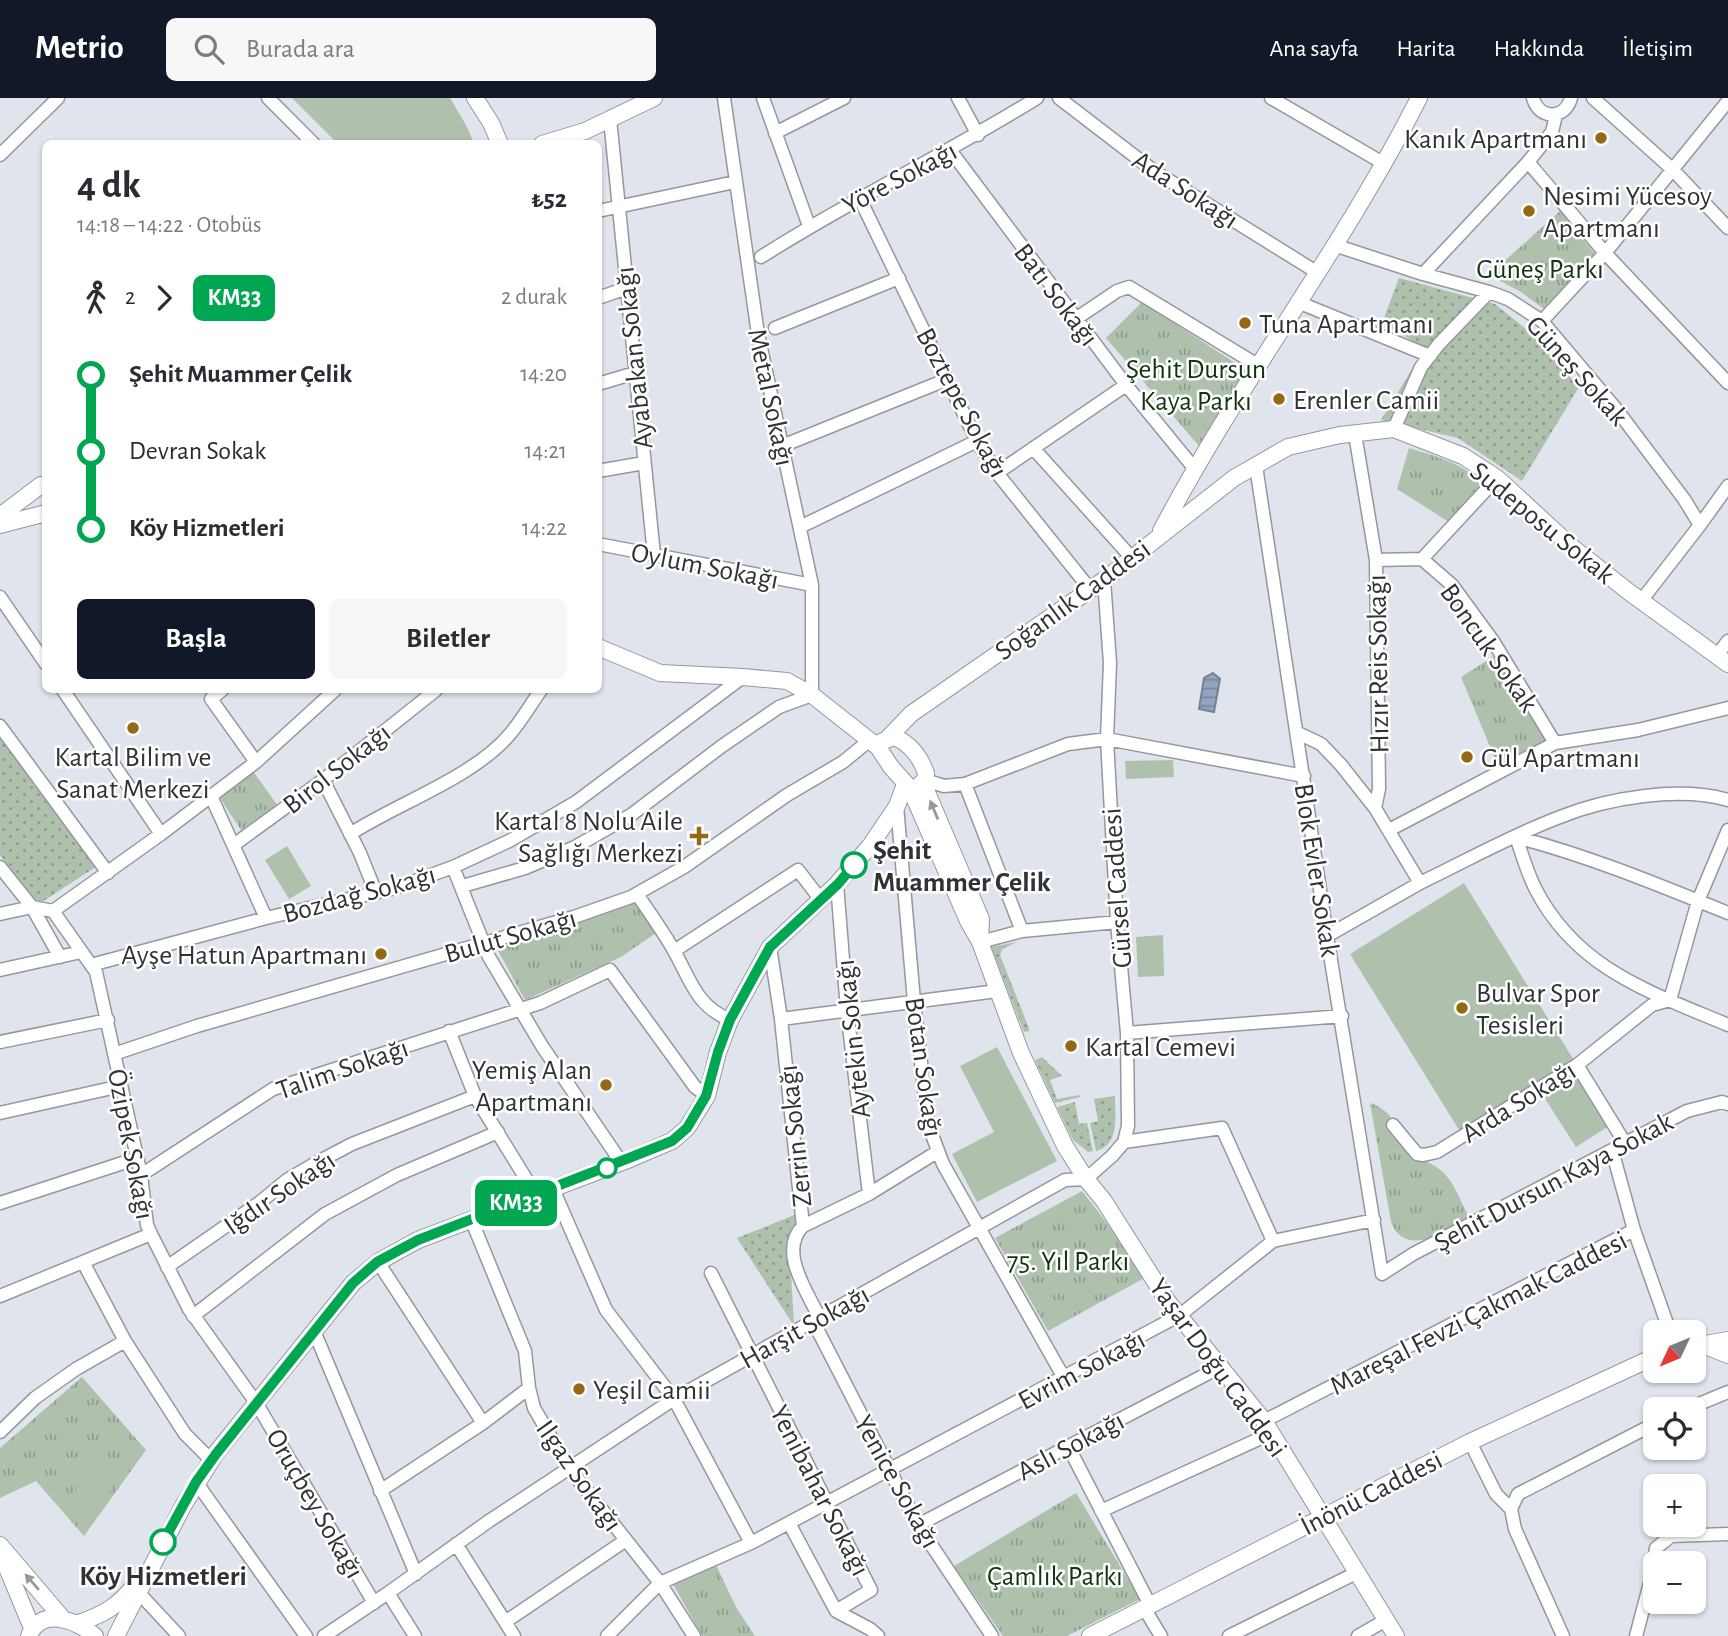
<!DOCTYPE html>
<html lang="tr">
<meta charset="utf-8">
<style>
:root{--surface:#fff;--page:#f7f7f7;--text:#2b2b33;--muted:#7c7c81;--accent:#111827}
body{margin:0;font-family:"Alegreya Sans",sans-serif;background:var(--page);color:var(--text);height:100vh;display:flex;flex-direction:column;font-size:26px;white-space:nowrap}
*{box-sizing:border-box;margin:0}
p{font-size:23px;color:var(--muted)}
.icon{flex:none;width:38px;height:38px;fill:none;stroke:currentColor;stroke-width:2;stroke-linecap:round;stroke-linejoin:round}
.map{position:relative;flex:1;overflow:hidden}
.sheet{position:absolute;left:42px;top:42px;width:560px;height:553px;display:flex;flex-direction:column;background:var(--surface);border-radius:10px;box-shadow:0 2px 5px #0004}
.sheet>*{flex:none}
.badge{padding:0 14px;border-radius:10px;font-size:24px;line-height:46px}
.needle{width:46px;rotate:226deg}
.tools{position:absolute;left:1643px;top:1222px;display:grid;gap:14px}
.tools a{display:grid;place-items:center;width:63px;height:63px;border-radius:10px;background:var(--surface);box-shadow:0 2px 5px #0004;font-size:35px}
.map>.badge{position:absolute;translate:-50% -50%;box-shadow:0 0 0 4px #fff}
.legs{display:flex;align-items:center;gap:10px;height:77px;padding:0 35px;font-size:23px}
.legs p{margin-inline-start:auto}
.head{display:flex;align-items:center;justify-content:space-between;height:119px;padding:0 35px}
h1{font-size:38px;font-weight:700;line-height:52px}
.button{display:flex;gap:14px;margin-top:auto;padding:14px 35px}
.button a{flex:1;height:80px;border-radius:10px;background:var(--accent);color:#fff;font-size:28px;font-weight:700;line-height:80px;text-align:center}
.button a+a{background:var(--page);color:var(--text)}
ul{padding:0 35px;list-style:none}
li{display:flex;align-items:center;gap:24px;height:77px;font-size:26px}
li i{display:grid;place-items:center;width:10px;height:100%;margin:0 9px;background:currentColor}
li i::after{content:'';width:18px;height:18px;margin:-9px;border:5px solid;border-radius:50%;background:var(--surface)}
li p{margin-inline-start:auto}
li:first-child i{background:linear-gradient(#0000 50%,currentColor 0)}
li:last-child i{background:linear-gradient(currentColor 50%,#0000 0)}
header{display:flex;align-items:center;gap:42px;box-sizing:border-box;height:98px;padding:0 35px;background:var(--accent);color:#fff}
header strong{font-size:33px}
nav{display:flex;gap:38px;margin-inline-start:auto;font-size:24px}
.search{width:490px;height:63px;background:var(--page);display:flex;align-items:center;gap:18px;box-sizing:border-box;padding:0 24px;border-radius:10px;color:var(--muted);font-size:26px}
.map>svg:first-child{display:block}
.grass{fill:url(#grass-dots)}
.park{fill:url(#park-tufts)}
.garden{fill:#afc1ad}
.water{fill:url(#water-rules);stroke:#758296;stroke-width:2}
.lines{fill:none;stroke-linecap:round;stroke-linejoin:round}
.minor-casing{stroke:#9497a0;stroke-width:15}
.tertiary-casing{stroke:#9497a0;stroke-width:18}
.minor{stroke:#fff;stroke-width:12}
.tertiary{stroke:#fff;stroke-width:16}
.oneway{fill:#98989a}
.line-1-casing{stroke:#fff;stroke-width:16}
.line-1{stroke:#00a651;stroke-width:10}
.poi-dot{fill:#946915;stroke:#fff;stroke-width:2.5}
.stop-1-dot{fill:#fff;stroke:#00a651;stroke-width:3.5}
.labels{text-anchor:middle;stroke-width:5;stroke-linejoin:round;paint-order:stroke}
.poi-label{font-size:28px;fill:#303235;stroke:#fff;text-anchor:start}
.street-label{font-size:28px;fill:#303235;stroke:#fff}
.park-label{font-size:28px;fill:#103510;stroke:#fff}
.stop-label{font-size:28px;font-weight:bold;fill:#303235;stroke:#fff;text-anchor:start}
</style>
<header>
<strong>Metrio</strong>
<div class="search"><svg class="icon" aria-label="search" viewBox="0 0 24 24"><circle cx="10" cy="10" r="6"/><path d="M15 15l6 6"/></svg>Burada ara</div>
<nav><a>Ana sayfa</a><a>Harita</a><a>Hakkında</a><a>İletişim</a></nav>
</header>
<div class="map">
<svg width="1728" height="1538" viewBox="0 0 1728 1538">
<defs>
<pattern id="grass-dots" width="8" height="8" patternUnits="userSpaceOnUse" patternTransform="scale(1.75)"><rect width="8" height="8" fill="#afc1ad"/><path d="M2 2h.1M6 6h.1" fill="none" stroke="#8f9d8e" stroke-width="1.8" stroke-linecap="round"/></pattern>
<pattern id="park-tufts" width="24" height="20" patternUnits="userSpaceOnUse" patternTransform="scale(1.75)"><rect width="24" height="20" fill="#afc1ad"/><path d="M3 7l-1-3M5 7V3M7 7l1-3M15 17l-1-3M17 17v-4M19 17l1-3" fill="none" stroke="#8f9d8e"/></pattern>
<pattern id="water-rules" width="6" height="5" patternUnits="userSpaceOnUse" patternTransform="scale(1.75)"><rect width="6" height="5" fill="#92a4bf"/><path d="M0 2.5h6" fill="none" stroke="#78869c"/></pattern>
</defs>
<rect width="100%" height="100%" fill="#e0e4ed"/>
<!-- grass -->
<path class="grass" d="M 1399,180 L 1495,206 L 1531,235 L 1579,289 L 1522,383 L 1458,340 L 1381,322 L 1425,250 L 1382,225 Z
M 0,635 L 97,768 L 39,806 L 0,757 Z
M 1017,844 L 1002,851 L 1000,857 L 1030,933 L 1024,934 L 991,849 Z
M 1042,959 L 1062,978 L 1050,982 L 1057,1001 L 1080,997 L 1080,999 L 1055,1005 L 1035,962 Z
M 1115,998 C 1115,1017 1120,1047 1096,1053 L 1090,1025 L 1098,1023 L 1094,1001 Z
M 1075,1004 L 1079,1026 L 1087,1025 L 1093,1053 L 1088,1054 L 1073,1042 L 1057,1009 Z
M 797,1116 L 790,1157 L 794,1228 L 737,1140 Z"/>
<!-- park -->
<path class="park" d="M 1560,113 L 1595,156 L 1544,211 L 1521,194 L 1489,177 Z
M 1142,204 L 1252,276 L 1199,348 L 1106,240 Z
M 1409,350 C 1430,357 1473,366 1481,390 L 1449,424 L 1397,391 Z
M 1494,558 L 1545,640 L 1544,643 L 1498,668 L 1461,579 Z
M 253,673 L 278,708 L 241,732 L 220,700 Z
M 635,804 L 656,835 L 621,859 L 525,902 L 496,849 Z
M 1370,1005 C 1394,1012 1403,1039 1414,1060 C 1451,1068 1454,1091 1470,1121 C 1446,1133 1405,1161 1391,1124 Z
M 1082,1093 L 1148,1178 L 1048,1233 L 995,1140 Z
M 82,1279 L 146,1352 L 84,1438 L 36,1383 L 0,1400 L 0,1350 Z
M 1076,1395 L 1140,1501 L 1067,1538 L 1003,1538 L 954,1468 Z
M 716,1467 L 736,1509 L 755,1538 L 702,1538 L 673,1486 Z"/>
<!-- garden -->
<path class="garden" d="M 292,0 L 450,0 L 466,27 L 474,45 L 337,45 Z
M 1484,573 L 1487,602 L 1474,604 L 1471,574 Z
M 1173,662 L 1174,679 L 1126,681 L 1125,663 Z
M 287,748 L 311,788 L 289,801 L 265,762 Z
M 1464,785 L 1575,964 L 1461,1035 L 1350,856 Z
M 1163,837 L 1164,878 L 1138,879 L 1136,839 Z
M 997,949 L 1057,1063 L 977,1104 L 952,1056 L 994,1034 L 960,968 Z
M 1577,973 L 1612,1026 L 1576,1049 L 1542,996 Z
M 91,1366 L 118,1379 L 93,1422 L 67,1407 Z"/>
<!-- water -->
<path class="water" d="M 1213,575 L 1220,581 L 1214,614 L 1199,611 L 1204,580 Z"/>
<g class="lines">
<!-- minor casing -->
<g class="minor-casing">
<path id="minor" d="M 268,0 L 314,46
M 763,0 L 809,128
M 958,0 L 978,37
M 1059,0 L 1154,73 L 1318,175
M 1271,0 L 1383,65
M 1533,0 C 1539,22 1565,22 1571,0
M 1593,0 L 1672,71 L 1728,130
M 610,21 L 654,457
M 775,35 L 844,0
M 950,52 L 1126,287 L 1194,370
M 0,57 L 58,0
M 1528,64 L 1605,155 L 1728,285
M 860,101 L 977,343 L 997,375 L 1090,491
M 598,113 L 735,84
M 1334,147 L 1423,176 L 1489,194 L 1508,201 L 1542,223 L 1617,312 L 1684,401 L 1700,427
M 761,159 C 850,102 947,56 1037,0
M 1423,176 L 1528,64 L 1552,34 L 1556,17
M 598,200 L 627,190
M 1300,205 L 1430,258
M 1077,220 L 1117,193 L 1129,189 L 1259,268
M 1542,223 L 1605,155 L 1728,3
M 775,230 L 899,180
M 598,286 L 635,275
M 1394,331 L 1421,269 L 1439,246 L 1489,194
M 1355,336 L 1376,462 L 1379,691 L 1375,710 L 1420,785 C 1466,763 1512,737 1560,719 C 1607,700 1679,688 1728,702
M 782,348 L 948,281
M 1033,350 L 1131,459
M 1256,368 L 1327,838 L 1382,1176 L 1413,1156 L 1687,1013 L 1722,1004 L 1728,1006
M 598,373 L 644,365
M 997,375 L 1126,287
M 800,429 L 977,343
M 598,446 L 812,487
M 1422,461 L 1497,380
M 1376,462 L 1422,461 L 1452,487 L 1493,543 L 1555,645
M 0,499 L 46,566
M 1641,503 L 1700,427 L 1728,388
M 1718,556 L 1728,543
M 63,592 L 161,736
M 222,592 L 211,601 L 256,664
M 0,628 L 108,775
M 1298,635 L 1321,646 L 1341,667 L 1375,710
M 323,682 L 360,755 L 376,795
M 925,682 L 944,688 L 965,686 L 1068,646 L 1107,641 L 1304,678
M 965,686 L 1022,833
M 211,698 L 266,820
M 897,708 L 914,903 L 928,1026 L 943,1066 L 1064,1280
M 1389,732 L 1555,645 L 1638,632 L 1728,610
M 350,736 C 398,705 474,679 510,636 C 522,622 531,606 541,592
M 1516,739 C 1522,756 1527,774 1535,790 C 1576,871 1650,894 1728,927
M 1516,739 C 1589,758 1659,787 1728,815
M 235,746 L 323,682 L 436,592
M 0,769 L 32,809 L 60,859
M 453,769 L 489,859 L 542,948 L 621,1064
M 837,786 L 847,912 L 869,1096
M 462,790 L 466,787 L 525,770 L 575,749 L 631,717 L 722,648 L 779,609 L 812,597 L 812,487 L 758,236 L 724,0
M 637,796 C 649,814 662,832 673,851 C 691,882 695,907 730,922
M 53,813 L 96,874 L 141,1077 L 147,1127 L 151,1136 L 189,1211 L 257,1306 L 374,1505
M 0,816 L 32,809 L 53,813 L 161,736 L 256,664 L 335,592
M 1327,838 L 1420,785
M 980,844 L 1022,833 L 1117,824
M 770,849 L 781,921 L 803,1128 C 778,1153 807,1193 819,1219
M 674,853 L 798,772 L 821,802
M 91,867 L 266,820 L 396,790 L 453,769 L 509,743 L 576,704 L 743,579
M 0,872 L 81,854
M 781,921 L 997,893
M 449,933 L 475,998 L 536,1097
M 1127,935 L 1342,918
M 0,944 L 108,922
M 114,956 L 197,928 L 574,819 L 631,799 L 684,769 L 787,697 L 843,664 L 870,642
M 1577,967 L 1625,1045
M 0,1015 L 121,988
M 1393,1027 L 1417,1056 L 1423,1057 L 1437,1054 L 1577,967 L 1652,907 L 1670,902 L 1698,803 L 1728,732
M 1612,1052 L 1634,1132
M 141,1077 L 273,991 L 540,905 L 610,872 L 695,989 L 707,998
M 553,1091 L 606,1212 L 674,1301 L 751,1445
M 0,1105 L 138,1060
M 471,1121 L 525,1253 L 529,1290 L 534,1310 L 569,1370 L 660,1485 L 694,1538
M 803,1128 L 869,1096 L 937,1054
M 1273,1143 L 1374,1122
M 83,1164 L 125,1243 L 185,1336 L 211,1362
M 378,1164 L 483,1325
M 167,1169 L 259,1105 L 287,1082 L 316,1065 L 352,1046 L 475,998
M 711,1175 L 871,1492 L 836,1513
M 0,1198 L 151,1136
M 193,1218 L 325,1116 L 397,1077 L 498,1034
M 813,1223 L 918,1427 L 992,1538
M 314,1233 L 416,1476
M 1687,1311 L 1728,1294
M 1264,1323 L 1634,1132 L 1670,1234
M 0,1334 L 35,1300 L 76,1271 L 125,1243
M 1470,1344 L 1496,1396 L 1511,1411 L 1515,1431 L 1563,1538
M 1068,1348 L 1150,1507
M 196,1384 L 306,1538
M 380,1393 L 483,1325 L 529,1290
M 1511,1411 L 1518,1396 L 1656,1325
M 1101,1413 L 1272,1335
M 789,1425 L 836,1513 L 870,1531 L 878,1538
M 918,1427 L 1222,1268
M 456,1446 L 514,1538
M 139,1495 L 179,1538
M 388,1495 L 415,1538
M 1144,1510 L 1161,1538
M 505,1524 L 626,1442
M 324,1538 L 388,1495 L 489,1423 L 674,1301 L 1065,1082 L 1086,1081 L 1112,1058 L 1124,1044 L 1128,1028 L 1127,935 L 1117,824 L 1107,641 L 1110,565 L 1104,482
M 607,1538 L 660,1485 L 751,1445 L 1180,1217 L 1273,1143 L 1222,1030 L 1124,1044
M 1229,1538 L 1356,1475
M 1358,1538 L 1386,1522
M 1636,1538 L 1650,1485 L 1656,1450 L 1671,1438 L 1728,1436"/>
</g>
<!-- tertiary casing -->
<g class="tertiary-casing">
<path id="tertiary" d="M 475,0 L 491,25 L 500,46
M 542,46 L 585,33 L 654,0
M 0,418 L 41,387
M 0,427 L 46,415
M 1161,433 C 1239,284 1343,150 1419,0
M 598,549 L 660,575 L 743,579 L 787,583 L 812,597 L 878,649 L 891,669 L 910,690 L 968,823 L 980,844 L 1021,955 L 1065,1048 L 1086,1081 L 1104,1103 L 1168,1204 L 1264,1323 L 1396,1538
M 888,640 L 911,616 L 1104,482 L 1234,380 L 1288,349 L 1340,337 L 1394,331 L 1463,358 L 1497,380 L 1572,449 L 1629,494 L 1728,566
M 881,644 L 894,639 C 910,645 921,660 926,675 L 925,682 L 917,689
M 923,685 L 981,821 L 980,844
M 1703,1247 L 1728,1257
M 1694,1248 L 1728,1242
M 0,1447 L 64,1522
M 2,1458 L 32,1530
M 76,1526 C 105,1516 119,1508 138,1483
M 29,1538 C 40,1508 76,1522 95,1538
M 116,1538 L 183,1408 L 216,1355 L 353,1185 L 378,1164 L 418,1142 L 630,1061 L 672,1043 L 687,1030 L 707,998 L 718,954 L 730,922 L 770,849 L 837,786 L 870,748 L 897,708 L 905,686
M 1090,1538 L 1470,1344 L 1656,1258"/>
</g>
<!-- minor -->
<use href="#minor" class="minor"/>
<!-- tertiary -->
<use href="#tertiary" class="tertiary"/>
</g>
<!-- one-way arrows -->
<defs><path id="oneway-solid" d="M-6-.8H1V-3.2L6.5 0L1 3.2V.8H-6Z" transform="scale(1.75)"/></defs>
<g class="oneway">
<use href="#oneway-solid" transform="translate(934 712) rotate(-113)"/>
<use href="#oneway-solid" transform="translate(32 1484) rotate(-131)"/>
</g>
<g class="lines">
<!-- line-1 casing -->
<g class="line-1-casing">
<path id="line-1" d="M 163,1444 L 196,1384 L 216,1356 L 353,1185 L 377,1164 L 418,1142 L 629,1060 L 672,1043 L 687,1030 L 706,998 L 718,954 L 730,922 L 770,849 L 838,786 L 854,767"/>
</g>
<!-- line-1 -->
<use href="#line-1" class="line-1"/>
</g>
<!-- markers -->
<g class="poi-dot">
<circle cx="1601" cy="40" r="7"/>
<circle cx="1529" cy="113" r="7"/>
<circle cx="1245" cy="225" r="7"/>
<circle cx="1279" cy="301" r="7"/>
<circle cx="133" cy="630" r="7"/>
<circle cx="1467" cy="659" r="7"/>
<path d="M695.5 727.5h7v7h7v7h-7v7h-7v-7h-7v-7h7z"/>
<circle cx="381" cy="856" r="7"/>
<circle cx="1462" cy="910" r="7"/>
<circle cx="1071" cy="948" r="7"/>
<circle cx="606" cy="987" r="7"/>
<circle cx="579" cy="1291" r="7"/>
</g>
<g class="stop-1-dot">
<circle cx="854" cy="767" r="12"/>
<circle cx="607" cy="1070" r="9"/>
<circle cx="163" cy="1444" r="12"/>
</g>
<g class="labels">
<!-- poi labels -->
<g class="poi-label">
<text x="1587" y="50" text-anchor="end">Kanık Apartmanı</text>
<text x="1543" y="107">Nesimi Yücesoy<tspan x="1543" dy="32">Apartmanı</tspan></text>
<text x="1259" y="235">Tuna Apartmanı</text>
<text x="1293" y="311">Erenler Camii</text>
<text x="133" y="668" text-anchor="middle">Kartal Bilim ve<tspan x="133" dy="32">Sanat Merkezi</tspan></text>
<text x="1481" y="669">Gül Apartmanı</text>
<text x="683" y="732" text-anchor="end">Kartal 8 Nolu Aile<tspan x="683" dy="32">Sağlığı Merkezi</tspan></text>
<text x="367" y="866" text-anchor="end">Ayşe Hatun Apartmanı</text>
<text x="1476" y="904">Bulvar Spor<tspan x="1476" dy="32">Tesisleri</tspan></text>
<text x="1085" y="958">Kartal Cemevi</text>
<text x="592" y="981" text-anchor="end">Yemiş Alan<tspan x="592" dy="32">Apartmanı</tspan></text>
<text x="593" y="1301">Yeşil Camii</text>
</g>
<!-- street labels -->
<g class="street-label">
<text transform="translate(899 79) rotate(-28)" y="10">Yöre Sokağı</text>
<text transform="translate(1186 91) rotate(33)" y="10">Ada Sokağı</text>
<text transform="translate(1057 196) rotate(53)" y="10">Batı Sokağı</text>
<text transform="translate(633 260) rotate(-96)" y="10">Ayabakan Sokağı</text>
<text transform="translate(1578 272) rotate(48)" y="10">Güneş Sokak</text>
<text transform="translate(772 299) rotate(78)" y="10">Metal Sokağı</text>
<text transform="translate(963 304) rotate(62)" y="10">Boztepe Sokağı</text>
<text transform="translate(1543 424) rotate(39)" y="10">Sudeposu Sokak</text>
<text transform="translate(705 467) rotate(11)" y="10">Oylum Sokağı</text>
<text transform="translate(1072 501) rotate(-36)" y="10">Soğanlık Caddesi</text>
<text transform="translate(1490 549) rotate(55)" y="10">Boncuk Sokak</text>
<text transform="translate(1377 566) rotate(-91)" y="10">Hızır Reis Sokağı</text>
<text transform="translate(336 670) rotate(-38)" y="10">Birol Sokağı</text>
<text transform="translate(1318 772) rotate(81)" y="10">Blok Evler Sokak</text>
<text transform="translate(1116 790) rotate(-94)" y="10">Gürsel Caddesi</text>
<text transform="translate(359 795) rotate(-15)" y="10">Bozdağ Sokağı</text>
<text transform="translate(510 837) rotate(-16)" y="10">Bulut Sokağı</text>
<text transform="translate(852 941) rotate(-96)" y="10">Aytekin Sokağı</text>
<text transform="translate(925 969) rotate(82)" y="10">Botan Sokağı</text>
<text transform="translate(342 970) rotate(-19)" y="10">Talim Sokağı</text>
<text transform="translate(1518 1003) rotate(-32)" y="10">Arda Sokağı</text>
<text transform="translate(794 1038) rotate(-96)" y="10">Zerrin Sokağı</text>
<text transform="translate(132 1046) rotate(79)" y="10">Özipek Sokağı</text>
<text transform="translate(1553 1083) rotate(-28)" y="10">Şehit Dursun Kaya Sokak</text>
<text transform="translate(279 1094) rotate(-34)" y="10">Iğdır Sokağı</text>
<text transform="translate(1478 1214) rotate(-27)" y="10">Mareşal Fevzi Çakmak Caddesi</text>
<text transform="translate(804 1228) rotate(-29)" y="10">Harşit Sokağı</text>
<text transform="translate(1219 1269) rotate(54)" y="10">Yaşar Doğu Caddesi</text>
<text transform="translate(1081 1271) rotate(-28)" y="10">Evrim Sokağı</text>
<text transform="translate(1070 1347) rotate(-28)" y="10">Aslı Sokağı</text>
<text transform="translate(580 1377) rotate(55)" y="10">Ilgaz Sokağı</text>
<text transform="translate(898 1383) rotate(61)" y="10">Yenice Sokağı</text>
<text transform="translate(821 1392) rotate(63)" y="10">Yenibahar Sokağı</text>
<text transform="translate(1371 1394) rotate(-27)" y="10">İnönü Caddesi</text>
<text transform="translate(316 1405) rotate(60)" y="10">Oruçbey Sokağı</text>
</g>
<!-- park labels -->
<g class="park-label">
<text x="1540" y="180">Güneş Parkı</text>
<text x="1196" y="280">Şehit Dursun<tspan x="1196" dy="32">Kaya Parkı</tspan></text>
<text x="1068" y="1172">75. Yıl Parkı</text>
<text x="1055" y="1487">Çamlık Parkı</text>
</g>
<!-- stop labels -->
<g class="stop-label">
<text x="873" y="761">Şehit<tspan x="873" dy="32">Muammer Çelik</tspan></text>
<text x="163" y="1487" text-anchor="middle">Köy Hizmetleri</text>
</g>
</g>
</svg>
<div class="tools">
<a><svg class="needle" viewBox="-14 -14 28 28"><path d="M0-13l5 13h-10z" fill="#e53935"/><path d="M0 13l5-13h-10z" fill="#7c7c81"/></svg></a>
<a><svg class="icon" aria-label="locate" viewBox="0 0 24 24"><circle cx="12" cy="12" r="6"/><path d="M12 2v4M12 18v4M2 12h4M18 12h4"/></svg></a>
<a>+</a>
<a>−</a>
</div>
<b class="badge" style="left:516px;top:1105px;background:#00a651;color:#fff">KM33</b>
<section class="sheet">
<div class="head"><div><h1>4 dk</h1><p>14:18 – 14:22 · Otobüs</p></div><b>₺52</b></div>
<div class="legs"><svg class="icon" aria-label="walk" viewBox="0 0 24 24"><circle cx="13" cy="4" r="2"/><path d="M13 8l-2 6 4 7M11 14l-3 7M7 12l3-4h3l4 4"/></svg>2<svg class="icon" aria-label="forward" viewBox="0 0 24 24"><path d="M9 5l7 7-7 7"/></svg><b class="badge" style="background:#00a651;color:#fff">KM33</b><p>2 durak</p></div>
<ul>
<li><i style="color:#00a651"></i><b>Şehit Muammer Çelik</b><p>14:20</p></li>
<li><i style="color:#00a651"></i><span>Devran Sokak</span><p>14:21</p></li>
<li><i style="color:#00a651"></i><b>Köy Hizmetleri</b><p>14:22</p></li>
</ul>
<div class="button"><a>Başla</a><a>Biletler</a></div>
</section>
</div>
